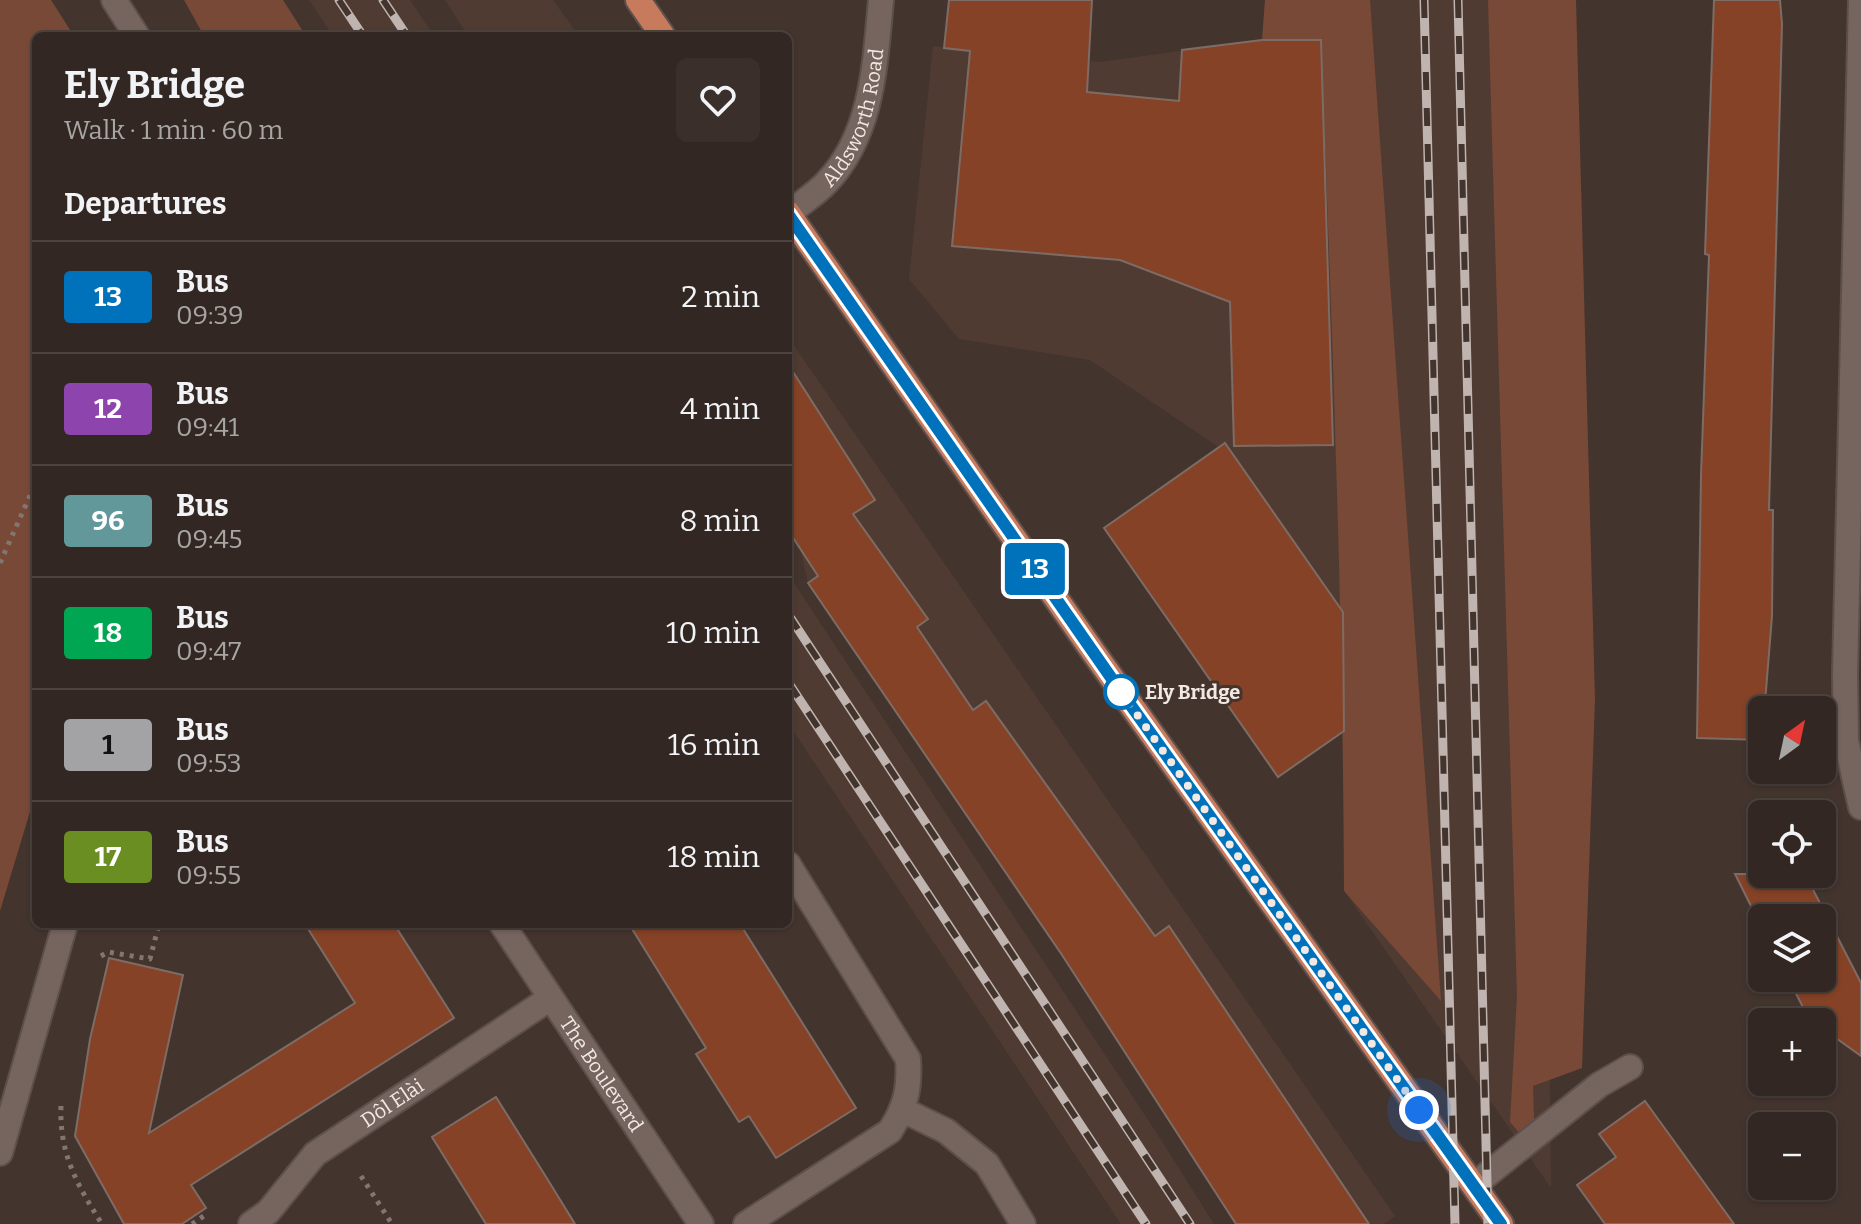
<!DOCTYPE html>
<meta charset="utf-8">
<style>
:root{--surface:#322722;--page:#3a2f2a;--text:#f1f3f6;--muted:#a8a5a5;--line:#4d4440}
body{margin:0;font-family:Bitter,serif;background:var(--page);color:var(--text);height:100vh;display:flex;flex-direction:column;font-size:30px;white-space:nowrap}
*{box-sizing:border-box;margin:0}
p{font-size:26px;color:var(--muted)}
.icon{flex:none;width:44px;height:44px;fill:none;stroke:currentColor;stroke-width:2;stroke-linecap:round;stroke-linejoin:round}
.map{position:relative;flex:1;overflow:hidden}
.sheet{position:absolute;left:32px;top:32px;width:760px;height:896px;display:flex;flex-direction:column;background:var(--surface);border-radius:12px;box-shadow:0 2px 6px #0004,0 0 0 2px var(--line)}
.sheet>*{flex:none}
.badge{padding:0 16px;border-radius:6px;font-size:28px;line-height:52px}
.needle{width:52px;rotate:33deg}
.buttons{position:absolute;left:1748px;top:696px;display:grid;gap:16px}
.buttons a{display:grid;place-items:center;width:88px;height:88px;border-radius:12px;background:var(--surface);box-shadow:0 2px 6px #0004,0 0 0 2px var(--line);font-size:40px}
.you{position:absolute;width:40px;height:40px;margin:-20px;border:6px solid #fff;border-radius:50%;background:#1a73e8;box-shadow:0 0 0 12px #1a73e833}
.map>.badge{position:absolute;translate:-50% -50%;box-shadow:0 0 0 4px #fff}
h2{padding:0 32px;font-size:30px;line-height:72px}
.round{display:grid;place-items:center;flex:none;width:84px;height:84px;border-radius:12px;background:var(--page)}
.headline{display:flex;align-items:center;justify-content:space-between;height:136px;padding:0 32px}
h1{font-size:38px;font-weight:700;line-height:60px}
ul{padding:0;list-style:none}
li{display:flex;align-items:center;gap:24px;height:112px;padding:0 32px;border-top:2px solid var(--line)}
li div{flex:1}
li b{display:block;font-size:30px}
li em{font-style:normal}
li .badge{min-width:88px;font-weight:700;text-align:center}
.map>svg:first-child{display:block}
.built{fill:#503b32}
.green{fill:#784936}
.building{fill:#854226;stroke:#7d6c65;stroke-width:2}
.lines{fill:none;stroke-linecap:round;stroke-linejoin:round}
.minor-casing{stroke:#5d504c;stroke-width:28}
.major-casing{stroke:#5d504c;stroke-width:28}
.path{stroke:#837671;stroke-width:5;stroke-dasharray:4 6;stroke-linecap:butt}
.minor{stroke:#76655e;stroke-width:24}
.major{stroke:#c77b5c;stroke-width:24}
.rail-casing{stroke:#bfb4af;stroke-width:9}
.rail{stroke:#43342e;stroke-width:6;stroke-dasharray:18;stroke-linecap:butt}
.line-casing{stroke:#fff;stroke-width:18}
.line{stroke:#0072bc;stroke-width:12}
.walk{stroke:#f2e8e4;stroke-width:8;stroke-dasharray:0 14.4}
.stop-dot{fill:#fff;stroke:#0072bc;stroke-width:4}
.labels{text-anchor:middle;stroke-width:6;stroke-linejoin:round;paint-order:stroke}
.street-label{font-size:20px;fill:#f2e8e4;stroke:#43342e}
.stop-label{font-size:20px;font-weight:bold;fill:#f2e8e4;stroke:#43342e;text-anchor:start}
</style>
<div class="map">
<svg width="1861" height="1224" viewBox="0 0 1861 1224">
<rect width="100%" height="100%" fill="#43342e"/>
<!-- built -->
<path class="built" d="M 309,0 L 410,0 L 434,36 L 333,36 Z
M 445,0 L 553,0 L 579,36 L 468,36 Z
M 1265,0 L 1536,0 L 1551,1188 L 1344,891 L 1343,612 L 1226,444 L 1217,446 L 1090,360 L 959,339 L 909,279 L 933,46 L 1099,62 L 1262,40 Z
M 788,337 L 1395,1216 L 1384,1224 L 1236,1224 L 1056,945 L 808,583 L 800,548 L 788,530 Z
M 788,574 L 1156,1132 L 1214,1224 L 1121,1224 L 788,723 Z"/>
<!-- green -->
<path class="green" d="M 0,0 L 51,0 L 74,36 L 36,36 L 36,792 L 0,911 Z
M 184,0 L 283,0 L 306,36 L 204,36 Z
M 1265,0 L 1370,0 L 1441,1001 L 1344,891 C 1343,608 1332,324 1321,41 L 1262,40 Z
M 1488,0 L 1576,0 L 1595,699 L 1582,1068 L 1533,1086 L 1535,1151 L 1510,1122 L 1517,995 Z"/>
<!-- building -->
<path class="building" d="M 949,0 L 1092,0 L 1087,92 L 1179,101 L 1182,50 L 1262,40 L 1321,40 L 1333,445 L 1234,446 L 1230,302 L 1120,260 L 952,246 L 970,51 L 944,48 Z
M 1714,0 L 1780,0 L 1782,24 L 1769,510 L 1773,510 L 1772,616 L 1762,740 L 1697,738 L 1701,475 L 1709,255 L 1705,254 Z
M 788,364 L 875,500 L 853,514 L 928,619 L 917,627 L 973,710 L 986,701 L 1155,936 L 1169,926 L 1369,1224 L 1236,1224 L 1062,955 L 808,583 L 818,576 L 788,530 Z
M 1225,443 L 1343,612 L 1344,731 L 1278,777 L 1104,528 Z
M 1735,874 L 1805,874 L 1861,983 L 1861,1056 L 1822,1028 L 1822,1022 L 1808,1017 L 1788,978 L 1822,978 L 1822,918 L 1762,918 L 1762,928 Z
M 305,924 L 394,924 L 454,1018 L 191,1185 L 206,1208 L 182,1224 L 124,1224 L 75,1136 L 90,1039 L 109,958 L 183,975 L 149,1133 L 355,1003 Z
M 629,924 L 740,924 L 856,1108 L 776,1158 L 749,1116 L 739,1122 L 696,1054 L 706,1048 Z
M 496,1097 L 548,1180 L 575,1224 L 486,1224 L 432,1137 Z
M 1645,1101 L 1734,1224 L 1605,1224 L 1577,1185 L 1616,1157 L 1599,1134 Z"/>
<g class="lines">
<!-- minor casing -->
<g class="minor-casing">
<g id="minor">
<path d="M 114,0 L 137,36"/>
<path d="M 1861,0 L 1845,674 L 1846,741 L 1861,807"/>
<path id="s1" d="M 788,214 C 801,203 816,194 827,182 C 873,134 875,63 881,0"/>
<path id="s2" d="M 502,924 L 701,1224"/>
<path d="M 903,1110 L 946,1131 L 987,1164 L 1023,1224"/>
<path d="M 0,1153 L 65,924"/>
<path d="M 1474,1185 L 1599,1085 L 1630,1067"/>
<path id="s3" d="M 251,1224 L 268,1212 L 315,1154 L 549,999"/>
<path d="M 746,1224 L 890,1131 C 906,1106 910,1088 908,1059 L 788,864"/>
</g>
</g>
<!-- major casing -->
<g class="major-casing">
<path id="major" d="M 638,0 L 663,36
M 788,213 L 1094,653 L 1501,1224"/>
</g>
<!-- path -->
<path class="path" d="M 0,563 L 36,482
M 101,956 L 108,952 L 150,959 L 159,924
M 61,1106 C 59,1153 77,1185 102,1224
M 361,1176 L 392,1224
M 192,1224 L 208,1213"/>
<!-- minor -->
<use href="#minor" class="minor"/>
<!-- major -->
<use href="#major" class="major"/>
<!-- rail casing -->
<g class="rail-casing">
<path id="rail" d="M 339,0 L 363,36
M 383,0 L 407,36
M 1424,0 L 1455,1224
M 1458,0 L 1488,1224
M 788,614 L 1190,1224
M 788,682 L 1146,1224"/>
</g>
<!-- rail -->
<use href="#rail" class="rail"/>
</g>
<g class="lines">
<!-- line casing -->
<g class="line-casing">
<path id="line" d="M 788,214 L 1112,679 L 1501,1224"/>
</g>
<!-- line -->
<use href="#line" class="line"/>
<!-- walk -->
<path class="walk" d="M 1121,692 L 1419,1110"/>
</g>
<!-- markers -->
<circle class="stop-dot" cx="1121" cy="692" r="16"/>
<g class="labels">
<!-- street labels -->
<g class="street-label">
<text dy="7" stroke="none"><textPath href="#s1" startOffset="122">Aldsworth Road</textPath></text>
<text dy="7" stroke="none"><textPath href="#s2" startOffset="180">The Boulevard</textPath></text>
<text dy="7" stroke="none"><textPath href="#s3" startOffset="188">Dôl Elài</textPath></text>
</g>
<!-- stop labels -->
<g class="stop-label">
<text x="1145" y="699">Ely Bridge</text>
</g>
</g>
</svg>
<div class="buttons">
<a><svg class="needle" viewBox="-14 -14 28 28"><path d="M0-13l5 13h-10z" fill="#e53935"/><path d="M0 13l5-13h-10z" fill="#a8a5a5"/></svg></a>
<a><svg class="icon" aria-label="locate" viewBox="0 0 24 24"><circle cx="12" cy="12" r="6"/><path d="M12 2v4M12 18v4M2 12h4M18 12h4"/></svg></a>
<a><svg class="icon" aria-label="layers" viewBox="0 0 24 24"><path d="M12 4l9 5-9 5-9-5zM3 14l9 5 9-5"/></svg></a>
<a>+</a>
<a>−</a>
</div>
<div class="you" style="left:1419px;top:1110px"></div>
<b class="badge" style="left:1035px;top:569px;background:#0072bc;color:#fff">13</b>
<section class="sheet">
<div class="headline"><div><h1>Ely Bridge</h1><p>Walk · 1 min · 60 m</p></div><a class="round"><svg class="icon" aria-label="heart" viewBox="0 0 24 24"><path d="M12 20l-8-8c-3-5 5-10 8-4 3-6 11-1 8 4z"/></svg></a></div>
<h2>Departures</h2>
<ul>
<li><span class="badge" style="background:#0072bc;color:#fff">13</span><div><b>Bus</b><p>09:39</p></div><em>2 min</em></li>
<li><span class="badge" style="background:#8e44ad;color:#fff">12</span><div><b>Bus</b><p>09:41</p></div><em>4 min</em></li>
<li><span class="badge" style="background:#63989b;color:#fff">96</span><div><b>Bus</b><p>09:45</p></div><em>8 min</em></li>
<li><span class="badge" style="background:#00a651;color:#fff">18</span><div><b>Bus</b><p>09:47</p></div><em>10 min</em></li>
<li><span class="badge" style="background:#a3a3a5;color:#111">1</span><div><b>Bus</b><p>09:53</p></div><em>16 min</em></li>
<li><span class="badge" style="background:#6b8e23;color:#fff">17</span><div><b>Bus</b><p>09:55</p></div><em>18 min</em></li>
</ul>
</section>
</div>
